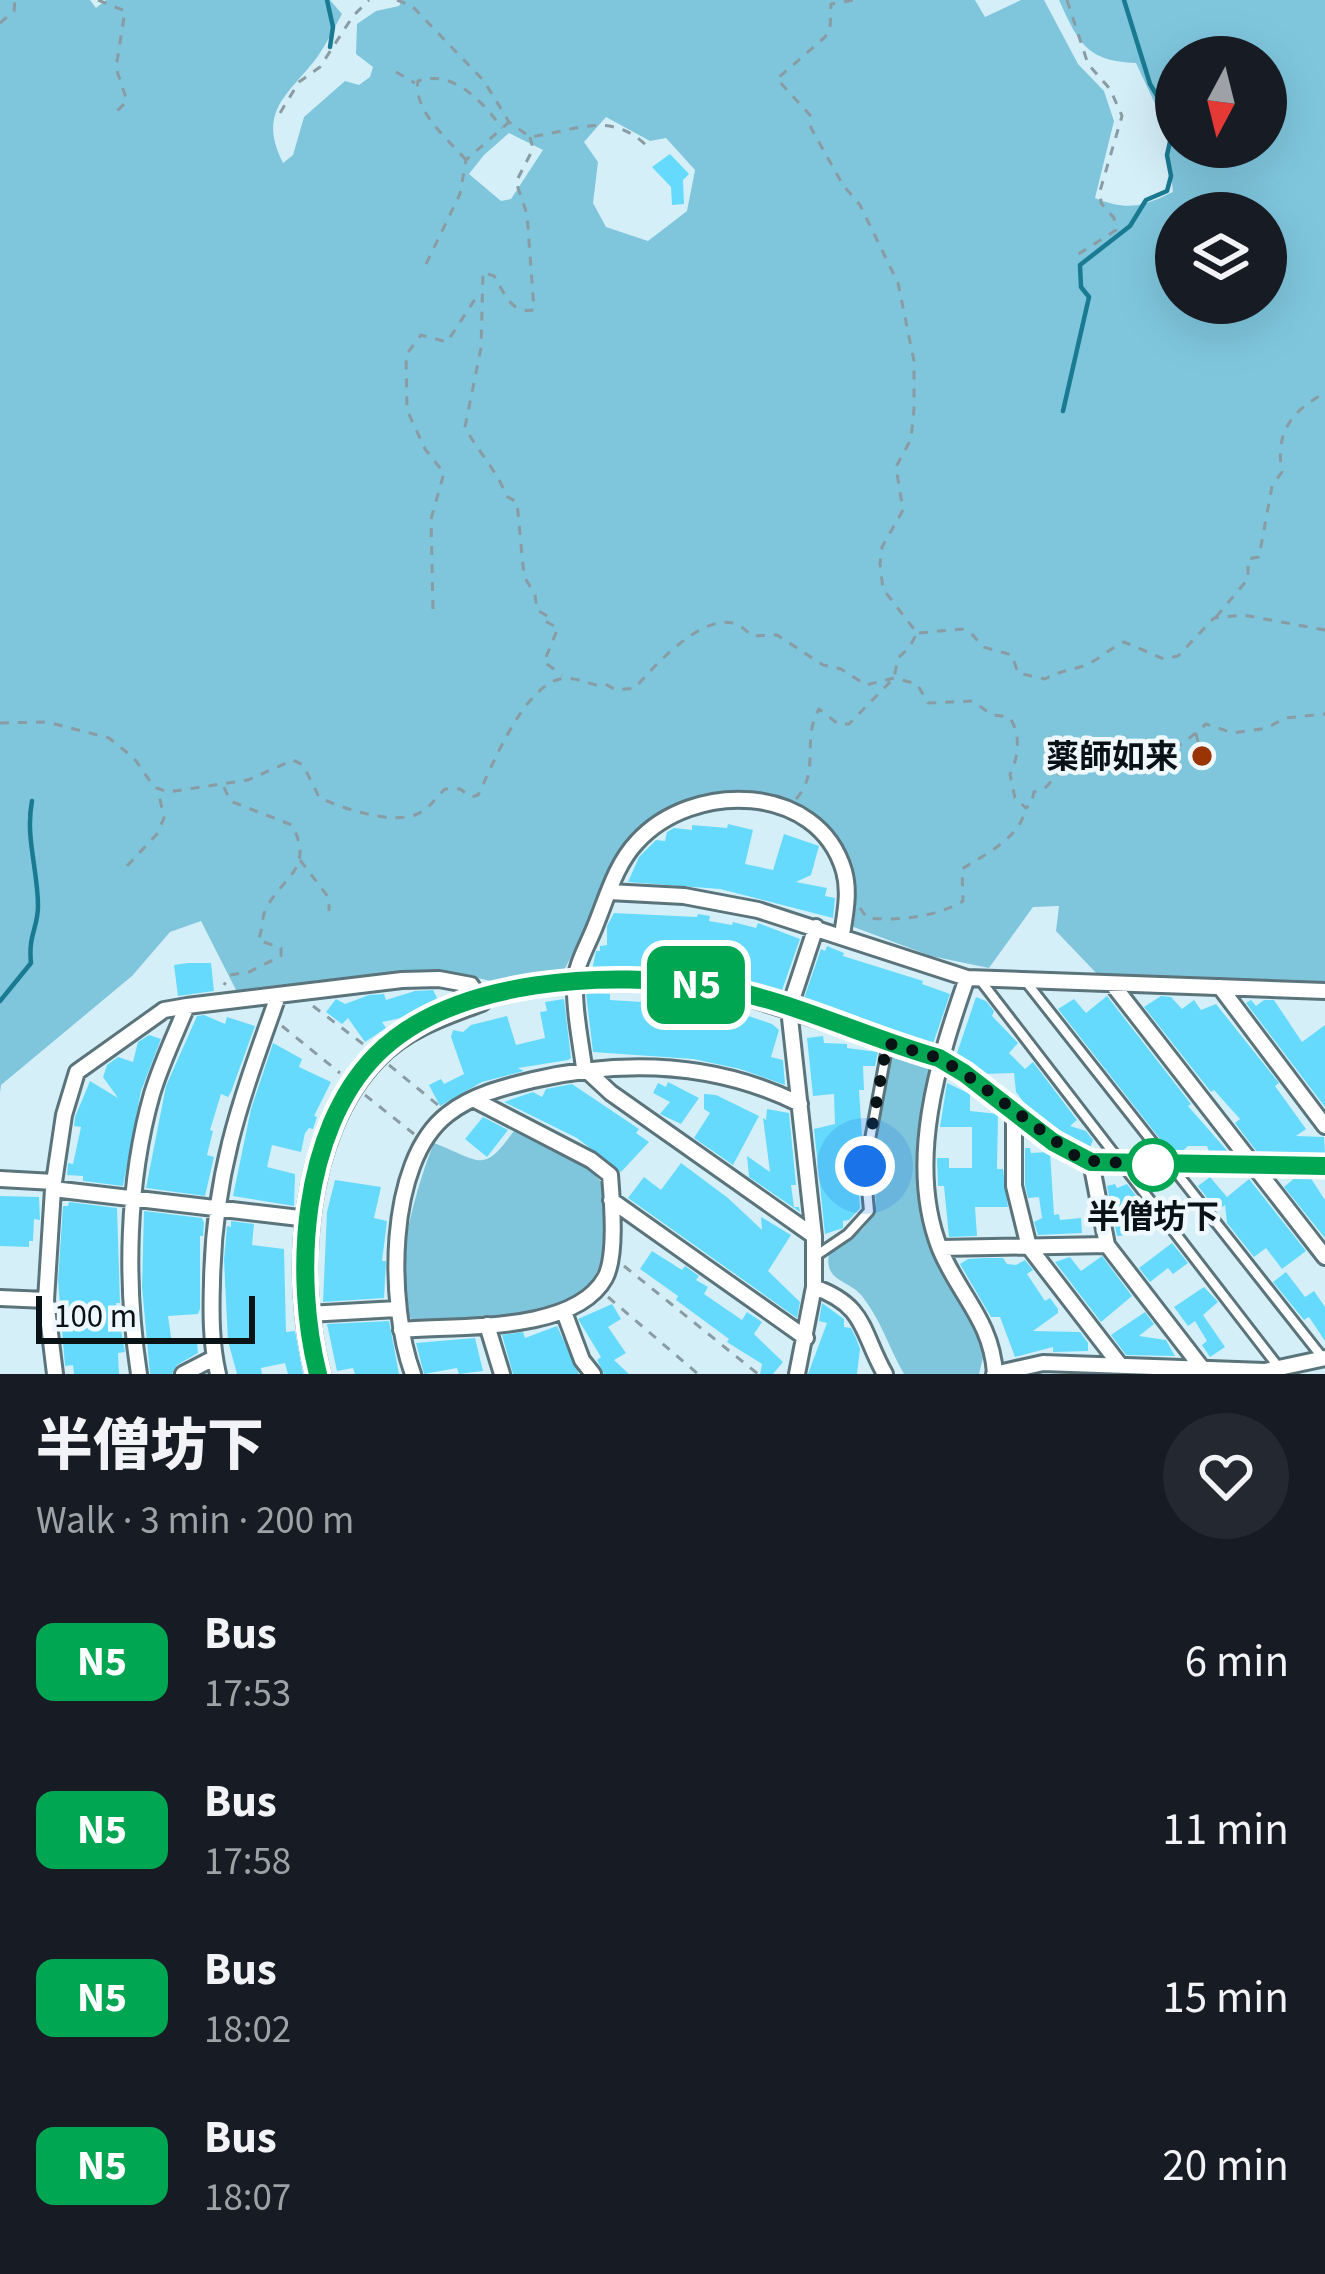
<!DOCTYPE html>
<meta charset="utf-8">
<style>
:root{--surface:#171b24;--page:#242831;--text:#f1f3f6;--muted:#9ea1a6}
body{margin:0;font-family:"Source Sans 3","Noto Sans JP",sans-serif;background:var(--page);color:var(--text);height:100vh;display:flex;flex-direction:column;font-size:45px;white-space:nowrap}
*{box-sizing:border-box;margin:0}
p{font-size:39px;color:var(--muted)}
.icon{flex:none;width:66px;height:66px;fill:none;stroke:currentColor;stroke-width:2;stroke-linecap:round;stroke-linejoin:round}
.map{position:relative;height:1374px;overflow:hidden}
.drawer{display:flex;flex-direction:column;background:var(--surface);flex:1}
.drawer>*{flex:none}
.badge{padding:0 24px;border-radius:18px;font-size:42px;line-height:78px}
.needle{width:78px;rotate:187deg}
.controls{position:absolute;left:1155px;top:36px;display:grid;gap:24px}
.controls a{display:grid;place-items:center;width:132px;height:132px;border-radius:50%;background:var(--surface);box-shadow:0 12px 48px #0002;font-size:60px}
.scale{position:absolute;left:36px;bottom:30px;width:219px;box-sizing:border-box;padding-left:12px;border:6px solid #091215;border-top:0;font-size:33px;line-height:42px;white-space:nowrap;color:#091215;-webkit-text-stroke:9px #eff9fd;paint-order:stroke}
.you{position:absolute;width:60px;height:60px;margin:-30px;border:9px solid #fff;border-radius:50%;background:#1a73e8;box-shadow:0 0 0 18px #1a73e833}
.map>.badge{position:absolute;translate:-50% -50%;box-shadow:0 0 0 6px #fff}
.round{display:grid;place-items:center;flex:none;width:126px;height:126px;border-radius:63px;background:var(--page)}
.summary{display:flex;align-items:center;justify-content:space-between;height:204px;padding:0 36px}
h1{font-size:57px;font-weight:800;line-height:90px}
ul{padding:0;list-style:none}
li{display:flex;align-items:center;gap:36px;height:168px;padding:0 36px}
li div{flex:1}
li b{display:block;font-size:45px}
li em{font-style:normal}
li .badge{min-width:132px;font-weight:700;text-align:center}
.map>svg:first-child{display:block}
.green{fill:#7fc6dd;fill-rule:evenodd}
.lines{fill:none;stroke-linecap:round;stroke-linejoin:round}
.stream{stroke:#1a7a92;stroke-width:4.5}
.building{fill:#65dafd}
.lane-casing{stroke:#5b737a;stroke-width:14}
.street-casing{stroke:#5b737a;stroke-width:20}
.secondary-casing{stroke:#5b737a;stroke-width:27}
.path{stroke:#899ca3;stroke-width:3;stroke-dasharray:9 9;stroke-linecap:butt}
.lane{stroke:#fff;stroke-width:8}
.street{stroke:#fff;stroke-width:14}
.secondary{stroke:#fff;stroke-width:21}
.line-casing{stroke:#fff;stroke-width:27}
.line{stroke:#00a651;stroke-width:18}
.walk{stroke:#091215;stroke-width:12;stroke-dasharray:0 21.6}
.poi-dot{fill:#9a3503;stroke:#eff9fd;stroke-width:4.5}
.stop-dot{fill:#fff;stroke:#00a651;stroke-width:6}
.labels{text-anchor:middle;stroke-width:9;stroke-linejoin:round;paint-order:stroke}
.poi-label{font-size:33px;font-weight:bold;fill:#091215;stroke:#eff9fd;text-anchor:end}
.stop-label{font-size:33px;font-weight:bold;fill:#091215;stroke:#eff9fd}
</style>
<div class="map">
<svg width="1325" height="1374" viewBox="0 0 1325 1374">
<rect width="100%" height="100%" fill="#d5eff8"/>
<!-- green -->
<path class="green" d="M 0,0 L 90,0 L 96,8 L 106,0 L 330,0 L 342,14 C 334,28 327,43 318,56 C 290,94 256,110 283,163 L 293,155 L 304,117 L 345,81 L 359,85 L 370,77 L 373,67 L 356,54 L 357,24 L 376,11 L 399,6 L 402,0 L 975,0 L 985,17 L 1021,0 L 1044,0 L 1078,64 L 1104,91 L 1114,121 L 1095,198 C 1128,211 1141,207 1173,192 L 1166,127 L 1136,63 C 1087,61 1079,44 1059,0 L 1325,0 L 1325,983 L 1099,976 L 1056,931 L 1059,906 L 1033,907 L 989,968 L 931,956 L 851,926 C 863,903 843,844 823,827 C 811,817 757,801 740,794 L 635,837 L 563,972 L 500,983 L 455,973 L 370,977 L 288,990 L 236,990 L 201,921 L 170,932 L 132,976 L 1,1085 L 0,1093 ZM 1176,57 L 1266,57 L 1266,147 L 1176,147 ZM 606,117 L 650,141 L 666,138 L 695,170 L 687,211 L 648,241 L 606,227 L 593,203 L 598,162 L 584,142 ZM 509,133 L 543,150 L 511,199 L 501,201 L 469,174 L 484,155 ZM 1176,213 L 1266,213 L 1266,303 L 1176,303 Z
M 896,1053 L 926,1063 L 931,1069 C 926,1097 920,1125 918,1153 C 913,1225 950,1286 986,1345 L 979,1374 L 904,1374 C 889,1348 881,1320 862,1296 C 848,1279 824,1282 829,1254 C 845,1244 871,1228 875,1207 C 878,1192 870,1175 871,1160 C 873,1125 884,1090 890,1056 Z
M 516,1128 L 585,1165 L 602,1183 C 605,1213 610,1250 594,1277 C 567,1324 462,1321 414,1323 C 385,1289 418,1181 434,1143 C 483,1162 483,1175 516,1128 Z"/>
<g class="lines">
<!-- stream -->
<path class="stream" d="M 327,0 L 333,27 L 330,47
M 1063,411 L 1089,297 L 1081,287 L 1080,265 L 1130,226 L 1146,200 L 1167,191 L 1171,176 L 1167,155 L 1174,124 L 1150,84 L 1124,0
M 0,1001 L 31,963 C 28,935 38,928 38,906 C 38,870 25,837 32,801"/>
</g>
<!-- building -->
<path class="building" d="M 670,154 L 689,174 L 683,180 L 684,204 L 672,205 L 671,187 L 652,167 Z
M 728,824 L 753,830 L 745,864 L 773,870 L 784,834 L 819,846 L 811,875 L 796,882 L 827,888 L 825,896 L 835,898 L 833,918 L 720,889 L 628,882 L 639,857 L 656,840 L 665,841 L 667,832 L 674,828 L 692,830 L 692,825 L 727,828 Z
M 614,913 L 697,917 L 698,914 L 710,916 L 709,921 L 732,925 L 733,922 L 756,928 L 758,923 L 800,939 L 780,996 L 768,992 L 769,988 L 691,973 L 592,970 L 596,951 L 600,951 L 600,946 L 607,945 L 607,926 Z
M 827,946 L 844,953 L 843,956 L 923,981 L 922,984 L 950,994 L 933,1044 L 803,1001 L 821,949 L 825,951 Z
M 188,963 L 211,963 L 214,991 L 178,996 L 174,965 Z
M 433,990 L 438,1000 L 401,1018 L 382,1022 L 386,1028 L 365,1042 L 348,1018 L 342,1024 L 326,1012 L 336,999 L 345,1004 L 369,995 L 384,994 L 386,1000 L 415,991 Z
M 586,993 L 610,994 L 610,1000 L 722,1007 L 772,1024 L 779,1030 L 771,1057 L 783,1060 L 785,1085 L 740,1069 L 693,1059 L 593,1052 Z
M 1107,996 L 1191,1104 L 1188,1106 L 1230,1154 L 1210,1154 L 1207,1146 L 1188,1146 L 1179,1154 L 1175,1150 L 1171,1153 L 1058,1009 L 1074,999 L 1086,1013 Z
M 1161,996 L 1171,997 L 1182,1009 L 1194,1000 L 1201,1010 L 1216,1004 L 1279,1083 L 1275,1086 L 1306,1129 L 1296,1136 L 1324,1137 L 1325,1154 L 1257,1152 L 1235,1123 L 1240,1119 L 1214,1090 L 1211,1092 L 1144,1007 Z
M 976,997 L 986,1001 L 994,1011 L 992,1016 L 1018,1043 L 1009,1053 L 1025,1069 L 1033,1062 L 1077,1120 L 1070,1126 L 1086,1131 L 1093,1140 L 1089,1150 L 1029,1109 L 1016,1092 L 1014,1073 L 983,1074 L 956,1056 Z
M 564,999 L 571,1058 L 568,1060 L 518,1068 L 524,1071 L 482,1082 L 440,1106 L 429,1085 L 441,1079 L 444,1084 L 464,1074 L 451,1037 L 453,1030 L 463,1032 L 471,1025 L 507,1016 L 516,1045 L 545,1038 L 540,1012 L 547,1011 L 545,1002 Z
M 1251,1000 L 1256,1006 L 1264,1000 L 1274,1000 L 1302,1042 L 1325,1025 L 1325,1107 L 1246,1003 Z
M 204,1015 L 225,1024 L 227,1017 L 255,1026 L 231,1092 L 228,1097 L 221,1094 L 210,1130 L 213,1131 L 207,1155 L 214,1157 L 205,1196 L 146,1188 L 166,1086 L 197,1016 Z
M 149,1035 L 161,1039 L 141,1091 L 123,1186 L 83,1181 L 83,1176 L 67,1175 L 68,1163 L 73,1164 L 81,1127 L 74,1126 L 75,1117 L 90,1081 L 118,1098 L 103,1077 L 107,1065 L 118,1057 L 133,1062 L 138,1042 Z
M 823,1036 L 824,1043 L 847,1044 L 847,1048 L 878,1052 L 875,1066 L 863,1066 L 864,1090 L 859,1090 L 862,1136 L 857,1167 L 860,1208 L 849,1220 L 843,1221 L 843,1228 L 825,1234 L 814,1129 L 835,1124 L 834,1094 L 813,1096 L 807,1038 Z
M 273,1043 L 302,1059 L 299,1067 L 331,1082 L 314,1116 L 317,1117 L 313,1129 L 309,1128 L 305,1133 L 301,1152 L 272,1145 L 267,1167 L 295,1174 L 294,1206 L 233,1196 L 251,1109 Z
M 668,1082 L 699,1098 L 681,1124 L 660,1114 L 670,1102 L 653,1093 L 658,1083 L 666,1087 Z
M 947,1083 L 970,1094 L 970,1111 L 998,1114 L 997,1169 L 1003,1169 L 1008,1207 L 975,1207 L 977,1236 L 949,1237 L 944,1186 L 938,1186 L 937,1158 L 949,1158 L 949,1168 L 972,1168 L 972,1127 L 940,1127 Z
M 572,1084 L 639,1129 L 636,1133 L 649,1142 L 621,1172 L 577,1138 L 504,1102 L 533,1092 L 542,1097 L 546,1089 Z
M 704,1094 L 716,1095 L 759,1116 L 733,1165 L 694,1138 L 710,1113 L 704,1109 Z
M 767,1109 L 789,1113 L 796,1185 L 791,1185 L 794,1207 L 799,1207 L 800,1212 L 749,1177 L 747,1156 L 770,1172 L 763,1118 L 766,1120 Z
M 483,1117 L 508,1130 L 487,1157 L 465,1139 Z
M 1025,1148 L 1030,1148 L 1031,1153 L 1050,1152 L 1054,1215 L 1059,1214 L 1060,1220 L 1081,1218 L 1082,1233 L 1038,1235 L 1034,1222 L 1042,1218 L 1039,1197 L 1028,1198 L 1025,1185 Z
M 681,1163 L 728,1198 L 762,1230 L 761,1217 L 791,1235 L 768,1271 L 800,1302 L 797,1318 L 628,1198 L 644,1177 L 661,1190 Z
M 1210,1177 L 1227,1197 L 1249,1179 L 1306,1251 L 1282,1269 L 1266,1248 L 1254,1257 L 1227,1223 L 1225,1205 L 1217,1211 L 1198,1186 Z
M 1296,1177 L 1310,1177 L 1325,1200 L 1325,1238 L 1284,1187 Z
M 335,1180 L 381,1187 L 374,1218 L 387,1221 L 382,1261 L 386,1261 L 384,1298 L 323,1302 L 327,1212 Z
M 1115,1184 L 1117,1188 L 1127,1184 L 1154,1219 L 1127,1235 L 1117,1236 L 1107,1186 Z
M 0,1196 L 39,1197 L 40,1220 L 34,1219 L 33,1241 L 29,1241 L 29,1247 L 0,1246 Z
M 69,1202 L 117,1208 L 120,1303 L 116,1303 L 125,1352 L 118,1353 L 119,1374 L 74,1374 L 73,1365 L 65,1366 L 58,1281 L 63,1206 L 68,1206 Z
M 144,1211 L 202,1218 L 204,1223 L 203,1236 L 200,1236 L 200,1309 L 198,1314 L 168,1316 L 172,1344 L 197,1341 L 198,1353 L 177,1365 L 172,1374 L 150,1374 L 142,1287 Z
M 231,1221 L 254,1224 L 252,1245 L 284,1249 L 286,1332 L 295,1331 L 303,1374 L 288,1374 L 285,1363 L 261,1368 L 262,1374 L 237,1374 L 228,1341 L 224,1260 L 227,1226 L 231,1227 Z
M 1172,1243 L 1188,1263 L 1173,1274 L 1168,1268 L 1150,1282 L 1139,1268 Z
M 652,1251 L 682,1270 L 685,1266 L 699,1276 L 696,1280 L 708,1287 L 704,1294 L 742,1320 L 747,1312 L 762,1322 L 754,1334 L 783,1362 L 773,1374 L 760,1374 L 762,1364 L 727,1342 L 729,1339 L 676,1300 L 678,1296 L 640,1269 Z
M 1102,1256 L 1132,1296 L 1101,1322 L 1055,1262 L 1070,1257 L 1081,1271 Z
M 985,1258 L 1003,1258 L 1007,1264 L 1016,1265 L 1025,1260 L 1033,1270 L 1027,1274 L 1045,1301 L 1050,1298 L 1058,1309 L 1058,1313 L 1033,1331 L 1080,1332 L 1088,1343 L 1088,1351 L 1053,1352 L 1053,1347 L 1015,1357 L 1000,1317 L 991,1317 L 960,1264 L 968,1259 Z
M 1286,1272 L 1305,1297 L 1314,1291 L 1325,1307 L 1325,1341 L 1309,1317 L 1304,1320 L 1273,1282 Z
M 1204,1287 L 1218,1302 L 1203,1315 L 1225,1347 L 1210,1357 L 1202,1345 L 1207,1341 L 1195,1321 L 1188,1326 L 1174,1307 Z
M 822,1303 L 844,1319 L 844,1327 L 851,1328 L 856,1338 L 860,1349 L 857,1374 L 808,1374 L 827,1323 L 819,1321 Z
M 612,1304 L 621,1319 L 608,1327 L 626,1353 L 614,1360 L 629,1374 L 604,1374 L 597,1360 L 601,1357 L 578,1319 Z
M 1145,1312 L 1154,1324 L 1139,1336 L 1166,1340 L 1175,1356 L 1126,1355 L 1111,1335 Z
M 389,1321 L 399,1374 L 355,1374 L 353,1368 L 337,1371 L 327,1324 Z
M 557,1326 L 579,1374 L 513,1374 L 502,1335 L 523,1332 L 525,1338 Z
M 475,1338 L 483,1371 L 459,1374 L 457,1368 L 424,1374 L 416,1343 Z"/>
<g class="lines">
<!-- lane casing -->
<g class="lane-casing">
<path id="lane" d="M 981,981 L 1280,1369
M 1027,983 L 1322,1357
M 817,1255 L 848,1234 L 869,1211 L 865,1166 L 888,1043"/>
</g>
<!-- street casing -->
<g class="street-casing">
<path id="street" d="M 609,892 L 684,896 L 758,910 L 967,978 L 1325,991
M 967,978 C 938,1061 906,1163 940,1249 C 959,1295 992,1321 995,1374
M 1113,985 L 1325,1257
M 1220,987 L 1325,1126
M 1014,1110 L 1014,1186 L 1029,1247 L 1120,1365
M 1091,1162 L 1107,1245 L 1202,1368
M 0,1179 L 54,1182
M 53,1189 L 308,1219
M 611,1200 L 806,1338
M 814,1236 L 611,1093 L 584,1068 C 581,1042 574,1013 575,985 C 575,965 589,943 596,924 C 607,897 616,864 637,842 C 692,781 818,782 844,871 C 850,892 845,914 842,935
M 940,1248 L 1107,1245
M 814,1287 C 867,1306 861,1332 885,1374
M 0,1298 L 46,1300
M 564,1312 L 582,1360 L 593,1374
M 308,1314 L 397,1309
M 487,1325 L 502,1374
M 401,1330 C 455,1325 574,1334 605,1278 C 617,1256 612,1201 610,1175 L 591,1160 L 473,1099
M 55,1374 L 46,1300 L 53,1189 L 64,1115 L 77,1072 L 164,1010 L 187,1006 L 402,980 L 439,979 L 471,985 L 480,1000 L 515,989 L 574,981 L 669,982 L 718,988 L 939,1058 L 1081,1160 L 1120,1165 L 1325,1166
M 139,1374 C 125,1283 127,1182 152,1094 C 161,1064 175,1035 187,1006
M 183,1374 L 214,1358
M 218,1374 C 211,1344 211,1313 212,1282 C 214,1170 241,1100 278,996
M 413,1374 C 388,1307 385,1162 448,1114 C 472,1095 504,1087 533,1080 C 624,1059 715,1062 800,1104
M 797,1374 L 814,1287 L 814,1236 L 789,1009 L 816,927
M 994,1374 L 1043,1363 L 1265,1371 L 1325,1358"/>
</g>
<!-- secondary casing -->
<g class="secondary-casing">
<path id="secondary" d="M 318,1374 C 293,1277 301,1133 375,1057 C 404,1027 442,1014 480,1000"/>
</g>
<!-- path -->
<path class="path" d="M 98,0 L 125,11 L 116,68 L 127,101 L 115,113
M 397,0 L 412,6 L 484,81 L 509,122 L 530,137 C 580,130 612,109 651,150
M 1067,0 L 1088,64 L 1110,89 L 1122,116 L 1100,191 L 1101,203 L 1114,218 L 1116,230 L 1074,257
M 0,23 L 14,11 L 15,0
M 396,72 L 415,83
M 280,113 L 299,82 L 320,67 L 353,16 L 369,0
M 530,137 L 533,149 L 516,182 L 527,214 L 534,310 C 510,314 505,293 494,276 L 483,272 L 481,348 L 465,427 C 476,449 500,475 506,496 L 517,502 L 524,576 L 535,595 L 537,610 L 549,617 L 545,621 L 558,628 L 544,662 L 562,675
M 466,160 C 447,138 413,111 418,81 C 453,69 482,101 502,128
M 426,264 L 460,194 L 466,160 L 508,123
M 433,609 L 431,519 L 444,473 L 425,449 L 407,410 L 406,355 L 421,335 L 447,342 L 479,293
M 1216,617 L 1248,579 L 1248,559 L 1259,557 L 1272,486 L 1282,472 C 1275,433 1291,411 1325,393
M 919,633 L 962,629 L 971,633 L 983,647 L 1012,655 L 1018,673 L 1045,679 C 1059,671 1068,671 1083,666 C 1098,661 1111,647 1124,642 L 1164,659 L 1178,656 L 1214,618 L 1243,615 L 1325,630
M 0,723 L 47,722 L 109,738 L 134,758 L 154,787 L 168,792 L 248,780 L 293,760 L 303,765 L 319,797 C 342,809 391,824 415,815 C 429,810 435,798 445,789 L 460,789 L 471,797 L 478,795 C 493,764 523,688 560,679 C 578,675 591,688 607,685 L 616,690 L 635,688 C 657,663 719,593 751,636 L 777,635 L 823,665 L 841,669 L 866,685 L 894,678 L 917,684 L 928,703 L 973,701 L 992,715 L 1009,717 C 1021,732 1019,757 1010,774 L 1015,798 L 1026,808 L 1031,804 L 1034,792 L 1046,787 L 1060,772 L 1059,761 L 1068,748 C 1084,749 1093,759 1109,762 C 1121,764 1130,761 1140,766 L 1185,742 L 1206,724 L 1233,733 L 1267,728 L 1285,718 L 1325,714
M 1196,733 L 1201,756
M 224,787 L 230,801 L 292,825 C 316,871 280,877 265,911 C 261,921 263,930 258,940 L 281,948 L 281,956 L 249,972 L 230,975 L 224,985
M 796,799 C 821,772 801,739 819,709 L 838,724 L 849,724 L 894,678 L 898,658 L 909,648 L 917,633 L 883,589 L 880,564 L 882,547 L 903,510 L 896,467 L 911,439 L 914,409 L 914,361 L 898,283 L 860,205 L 843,185 L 811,128 L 810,115 L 777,79 L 825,37 L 830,30 L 831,4 L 854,0
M 300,860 L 329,898 L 329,911
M 127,866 L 157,834 L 164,818 L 158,790
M 860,908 L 867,918 C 899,921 936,917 963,901 L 962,869 C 987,853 1019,839 1026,808
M 313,1006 L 363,1044
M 282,1026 L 340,1073
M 389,1065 L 438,1105
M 365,1095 L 414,1134
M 624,1266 L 758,1374
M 608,1297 L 698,1374"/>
<!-- lane -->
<use href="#lane" class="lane"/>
<!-- street -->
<use href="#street" class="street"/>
<!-- secondary -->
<use href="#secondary" class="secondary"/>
</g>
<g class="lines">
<!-- line casing -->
<g class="line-casing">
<path id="line" d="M 318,1374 C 293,1276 301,1131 376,1055 C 453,977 612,970 714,987 C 791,1000 864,1037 939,1058 L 964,1073 L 1053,1142 L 1091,1162 L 1325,1166"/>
</g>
<!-- line -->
<use href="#line" class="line"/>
<!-- walk -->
<path class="walk" d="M 865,1166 L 887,1043 L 939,1058 L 964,1073 L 1081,1160 L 1153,1165"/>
</g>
<!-- markers -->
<circle class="poi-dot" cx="1202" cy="756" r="12"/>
<circle class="stop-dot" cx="1153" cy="1165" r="24"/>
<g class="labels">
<!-- poi labels -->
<g class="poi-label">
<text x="1178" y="768">薬師如来</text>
</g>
<!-- stop labels -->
<g class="stop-label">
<text x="1153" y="1228">半僧坊下</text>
</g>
</g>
</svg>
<div class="controls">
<a><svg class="needle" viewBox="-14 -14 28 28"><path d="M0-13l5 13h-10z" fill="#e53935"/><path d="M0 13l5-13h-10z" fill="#9ea1a6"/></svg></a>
<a><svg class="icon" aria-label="layers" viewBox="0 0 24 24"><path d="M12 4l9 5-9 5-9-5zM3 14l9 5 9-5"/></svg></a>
</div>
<div class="scale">100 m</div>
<div class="you" style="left:865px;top:1166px"></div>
<b class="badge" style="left:696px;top:985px;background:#00a651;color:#fff">N5</b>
</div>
<section class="drawer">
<div class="summary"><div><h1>半僧坊下</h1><p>Walk · 3 min · 200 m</p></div><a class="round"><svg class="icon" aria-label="heart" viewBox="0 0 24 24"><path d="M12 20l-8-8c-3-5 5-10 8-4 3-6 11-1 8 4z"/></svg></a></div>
<ul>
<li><span class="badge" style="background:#00a651;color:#fff">N5</span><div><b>Bus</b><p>17:53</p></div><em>6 min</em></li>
<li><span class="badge" style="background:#00a651;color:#fff">N5</span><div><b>Bus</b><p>17:58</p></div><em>11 min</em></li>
<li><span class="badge" style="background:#00a651;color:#fff">N5</span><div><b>Bus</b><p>18:02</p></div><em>15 min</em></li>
<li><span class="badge" style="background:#00a651;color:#fff">N5</span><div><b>Bus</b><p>18:07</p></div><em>20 min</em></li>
</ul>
</section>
